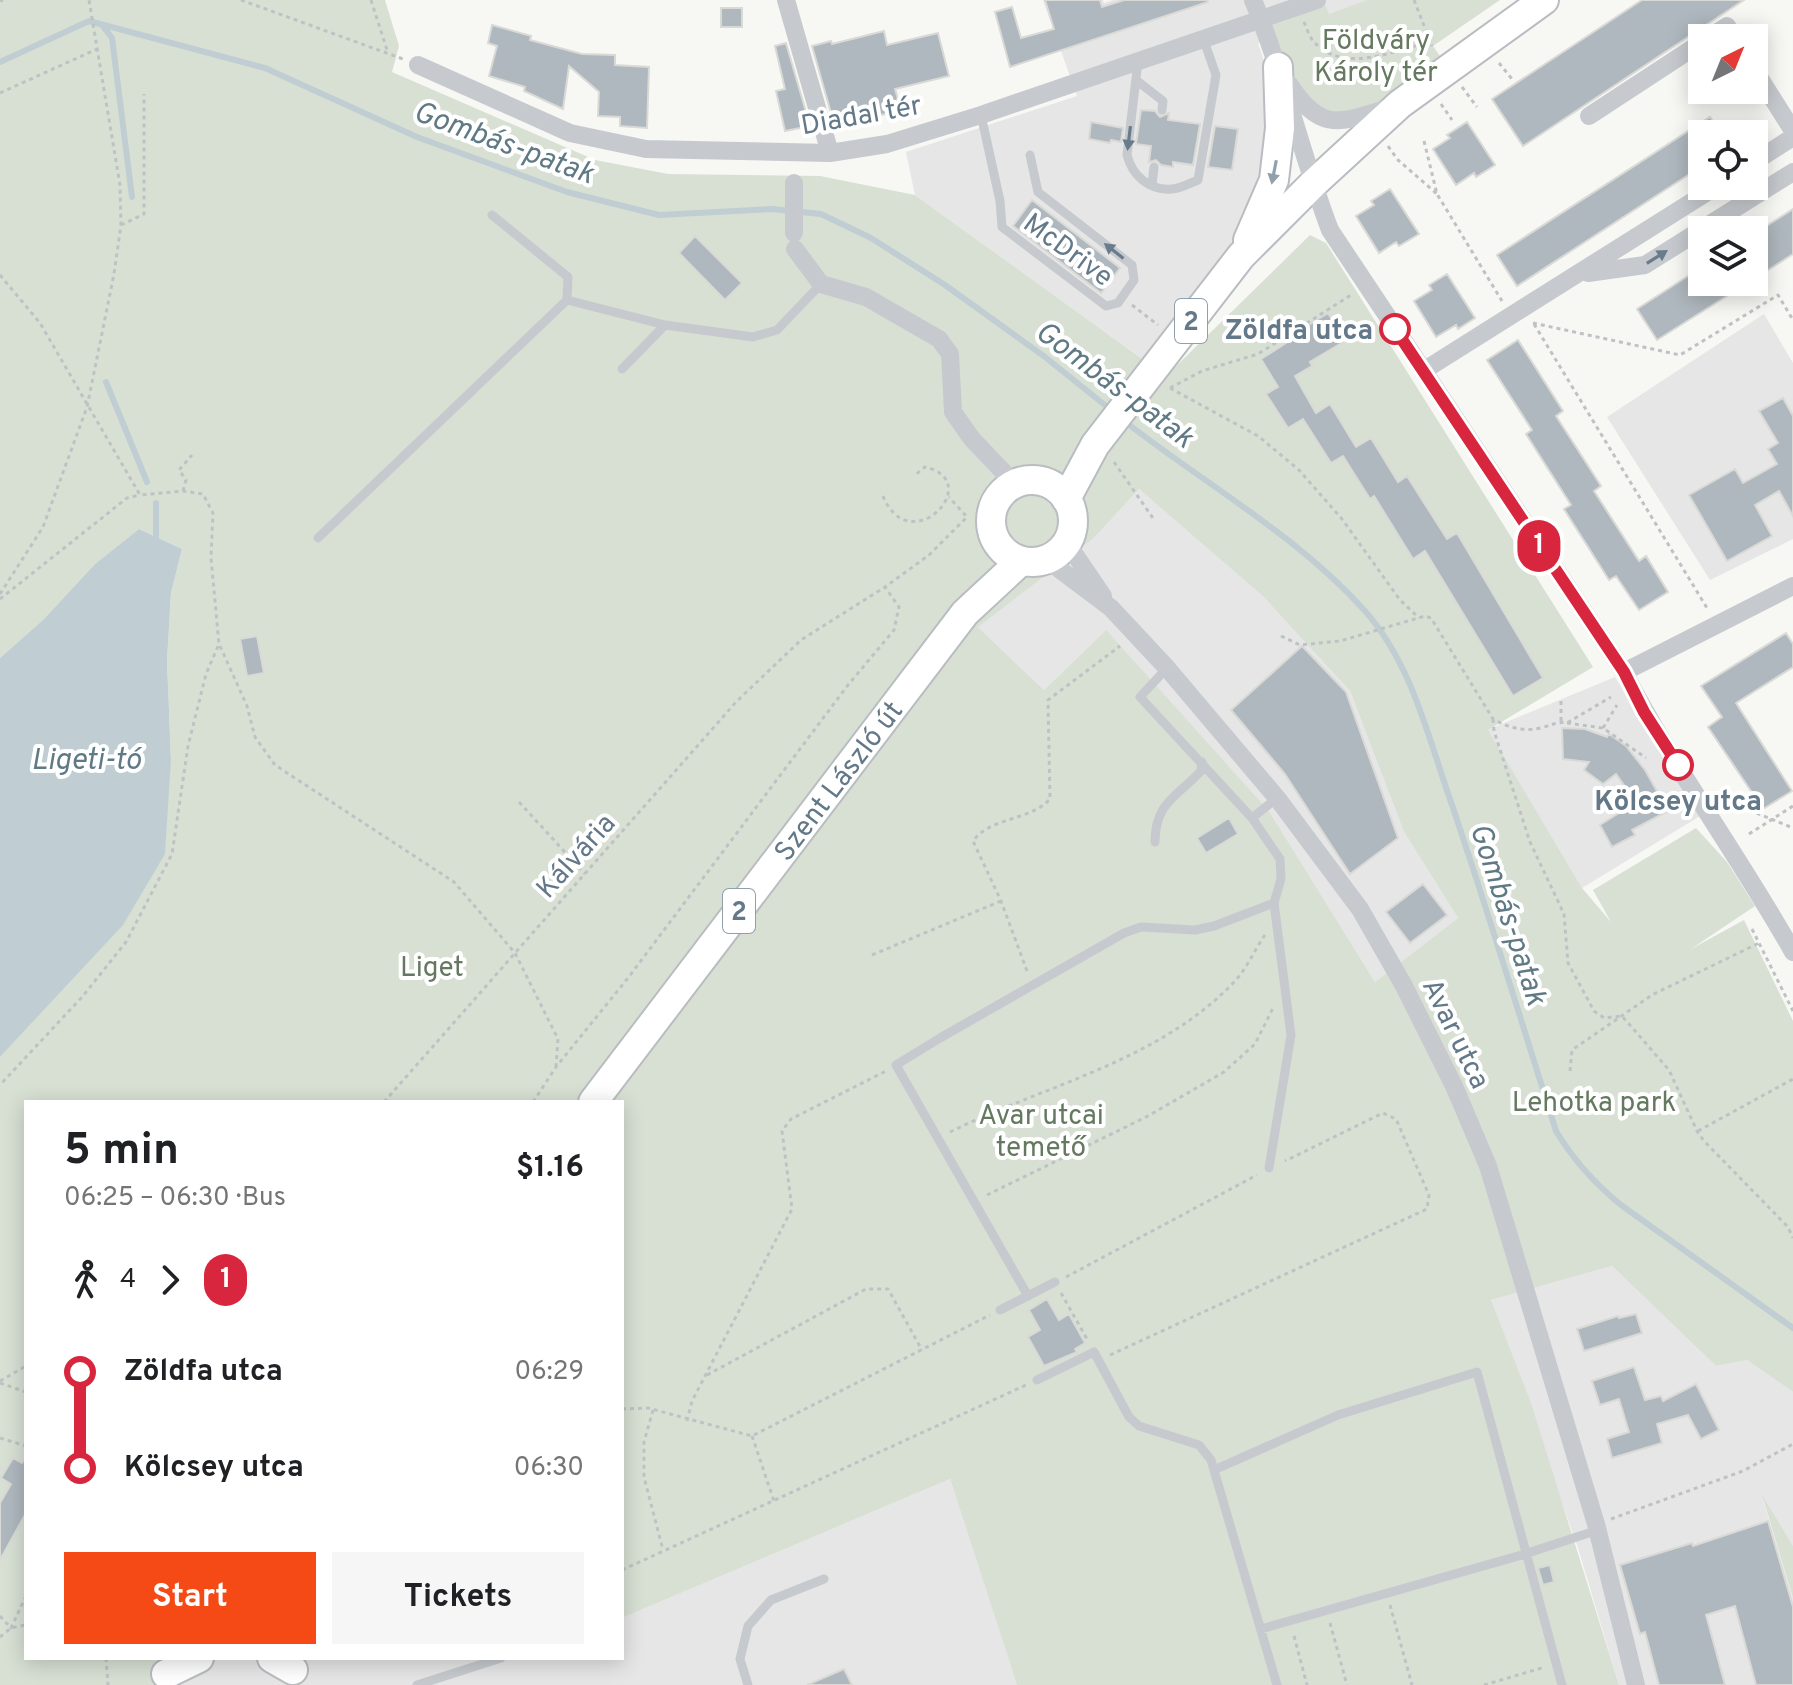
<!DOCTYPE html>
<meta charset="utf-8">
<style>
:root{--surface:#fff;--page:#f6f6f6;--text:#202124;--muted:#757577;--accent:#f54916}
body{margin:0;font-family:Overpass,sans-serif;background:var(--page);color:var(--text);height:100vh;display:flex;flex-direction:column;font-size:30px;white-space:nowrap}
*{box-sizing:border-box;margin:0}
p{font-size:26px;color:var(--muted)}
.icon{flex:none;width:44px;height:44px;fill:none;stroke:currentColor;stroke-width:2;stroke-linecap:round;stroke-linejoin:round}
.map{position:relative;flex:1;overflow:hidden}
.sheet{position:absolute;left:24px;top:1100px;width:600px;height:560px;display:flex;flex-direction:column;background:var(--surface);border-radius:0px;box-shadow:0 4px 20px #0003}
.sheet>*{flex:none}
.badge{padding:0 16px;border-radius:26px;font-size:28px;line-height:52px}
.needle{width:52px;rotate:43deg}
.controls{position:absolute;left:1688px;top:24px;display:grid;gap:16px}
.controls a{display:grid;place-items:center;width:80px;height:80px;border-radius:0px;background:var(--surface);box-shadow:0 4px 20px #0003;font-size:40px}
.map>.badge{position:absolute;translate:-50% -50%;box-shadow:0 0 0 4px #fff}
.legs{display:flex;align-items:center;gap:12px;height:88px;padding:0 40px;font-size:26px}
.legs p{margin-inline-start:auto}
.headline{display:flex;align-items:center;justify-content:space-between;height:136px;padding:0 40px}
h1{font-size:44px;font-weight:700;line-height:60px}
.button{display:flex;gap:16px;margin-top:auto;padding:16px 40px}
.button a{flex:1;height:92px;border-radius:0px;background:var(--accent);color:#fff;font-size:32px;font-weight:700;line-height:92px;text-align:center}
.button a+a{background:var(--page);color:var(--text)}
ul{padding:0 40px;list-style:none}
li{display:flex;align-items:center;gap:28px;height:96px;font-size:30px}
li i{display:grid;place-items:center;width:12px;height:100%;margin:0 10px;background:currentColor}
li i::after{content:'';width:20px;height:20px;margin:-10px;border:6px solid;border-radius:50%;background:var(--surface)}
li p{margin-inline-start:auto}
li:first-child i{background:linear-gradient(#0000 50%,currentColor 0)}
li:last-child i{background:linear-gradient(currentColor 50%,#0000 0)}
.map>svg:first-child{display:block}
.built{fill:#e5e6e5}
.green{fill:#d8e0d4;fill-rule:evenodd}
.water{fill:#c0cdd2}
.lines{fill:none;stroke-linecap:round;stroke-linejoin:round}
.stream{stroke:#c0cdd2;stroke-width:6}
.building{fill:#afb8be;stroke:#d9d9d6;stroke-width:2}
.primary-casing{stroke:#b9bdc1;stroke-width:32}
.path{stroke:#bfc2c4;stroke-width:3;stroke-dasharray:4 4;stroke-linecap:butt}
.lane{stroke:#c6cace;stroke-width:9}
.street{stroke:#c6cace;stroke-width:18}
.primary{stroke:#fff;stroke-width:28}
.oneway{fill:#687c8c}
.oneway2{fill:#92a0ac}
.line-1-casing{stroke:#fff;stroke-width:18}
.line-1{stroke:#d7263d;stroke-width:12}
.stop-1-dot{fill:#fff;stroke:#d7263d;stroke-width:4}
.labels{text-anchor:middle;stroke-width:8;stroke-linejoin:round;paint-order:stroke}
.shield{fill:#fff;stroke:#92a0ac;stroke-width:2}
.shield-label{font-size:26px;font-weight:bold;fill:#637888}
.park-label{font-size:28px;fill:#64795f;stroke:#fff}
.street-label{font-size:28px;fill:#637888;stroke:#fff}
.stop-label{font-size:28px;font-weight:bold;fill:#637888;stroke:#fff;text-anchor:end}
.water-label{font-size:30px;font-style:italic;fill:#5f7a84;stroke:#fff}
</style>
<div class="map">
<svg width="1793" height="1685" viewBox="0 0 1793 1685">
<rect width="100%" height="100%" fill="#f7f7f4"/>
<!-- built -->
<path class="built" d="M 1043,0 L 1103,0 L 1104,3 L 1113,0 L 1377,0 L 1258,43 L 1264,61 L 1273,102 L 1269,161 L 1249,217 L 1210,278 L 1147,362 L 915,195 L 906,152 L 1077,96 Z
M 1764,314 L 1793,363 L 1793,539 L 1710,580 L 1607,417 Z
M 1139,489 L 1263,595 L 1350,691 L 1404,832 L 1458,918 L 1375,982 L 1269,811 L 1105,631 L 1044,690 L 977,626 L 1094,538 Z
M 1615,677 L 1700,816 L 1582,888 L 1487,730 Z
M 1612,1266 L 1716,1366 L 1747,1360 L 1793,1392 L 1793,1546 L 1763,1500 L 1793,1598 L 1793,1685 L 1619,1685 L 1578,1548 L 1491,1300 Z
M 950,1479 L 1017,1685 L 167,1685 L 187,1658 L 622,1658 L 622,1618 Z"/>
<!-- green -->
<path class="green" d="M 0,0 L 385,0 L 399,46 L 392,72 L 595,160 L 668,174 L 820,176 L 915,195 L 1166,376 L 1310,235 L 1326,243 L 1593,667 L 1488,730 L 1582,888 L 1611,922 L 1593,890 L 1696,828 L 1727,862 L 1755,906 L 1691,949 L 1744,920 L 1793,1021 L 1793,1392 L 1747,1360 L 1716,1366 L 1612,1266 L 1491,1300 L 1531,1403 L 1619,1685 L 1017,1685 L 950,1479 L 622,1618 L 622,1102 L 26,1102 L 26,1658 L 187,1658 L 167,1685 L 0,1685 L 0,1057 L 123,924 L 171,760 L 167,661 L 171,593 L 182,549 L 139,529 L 95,564 L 44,619 L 0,658 ZM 1139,489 L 1263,596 L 1350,691 L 1404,832 L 1458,918 L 1375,982 L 1269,811 L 1106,630 L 1044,690 L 978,627 L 1094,538 Z
M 1323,0 L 1329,14 L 1367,0 L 1500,0 L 1433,46 L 1449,69 L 1364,115 L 1312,113 L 1261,19 Z
M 1762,1495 L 1793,1546 L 1793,1598 Z"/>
<!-- water -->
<path class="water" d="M 139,529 L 182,549 L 171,593 L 167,661 L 171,760 L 165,854 L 123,925 L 0,1057 L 0,658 L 44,619 L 95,564 Z"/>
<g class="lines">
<!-- stream -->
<path class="stream" d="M 102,25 L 112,38 L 132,197
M 0,62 L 89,21 L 265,68 L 417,137 L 567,192 L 659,215 L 772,209 L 821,214 L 871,238 L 945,285 L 1045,357 L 1111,410
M 106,382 L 147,482
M 1123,420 C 1203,483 1296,534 1365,611 C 1412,664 1428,737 1451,802 C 1488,911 1521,1021 1556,1131 C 1574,1161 1594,1183 1621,1205 L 1793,1328
M 156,503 L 156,537"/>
</g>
<!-- building -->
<path class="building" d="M 1045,0 L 1100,0 L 1102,7 L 1124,0 L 1207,0 L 1208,2 L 1010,67 L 995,12 L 1012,7 L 1021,38 L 1054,29 Z
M 1642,0 L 1744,0 L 1523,146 L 1492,99 Z
M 721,8 L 742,8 L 742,27 L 721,27 Z
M 492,25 L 531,36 L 530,40 L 582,54 L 615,55 L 615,65 L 649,67 L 647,128 L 620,126 L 620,117 L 598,116 L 599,92 L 569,66 L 563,109 L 524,91 L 525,87 L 489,76 L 497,46 L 488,43 Z
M 884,31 L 887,45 L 938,33 L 949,76 L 895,89 L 901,110 L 835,127 L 812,46 L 831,41 L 832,44 Z
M 786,43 L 810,126 L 785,131 L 776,91 L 785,89 L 775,46 Z
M 1141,110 L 1155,111 L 1160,117 L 1169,113 L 1168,120 L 1200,124 L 1193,165 L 1173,162 L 1173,167 L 1161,165 L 1156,160 L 1149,162 L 1151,146 L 1136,144 Z
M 1710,117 L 1721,134 L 1702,134 L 1702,166 L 1517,286 L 1497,255 Z
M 1091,122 L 1123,128 L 1121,142 L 1111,140 L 1110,143 L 1089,139 Z
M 1467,122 L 1495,165 L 1476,177 L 1474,173 L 1456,185 L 1433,149 L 1450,138 L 1447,135 Z
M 1215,126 L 1238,129 L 1232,170 L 1208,167 Z
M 1390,189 L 1419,234 L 1399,246 L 1396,242 L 1379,253 L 1356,216 L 1374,205 L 1371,201 Z
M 1032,200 L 1120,268 L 1101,293 L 1013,226 Z
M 1793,209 L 1793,254 L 1754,279 L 1754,234 Z
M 695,236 L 742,283 L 725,300 L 679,253 Z
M 1702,267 L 1702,282 L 1749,282 L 1657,340 L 1637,309 Z
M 1447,274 L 1475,318 L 1458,329 L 1456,325 L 1436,337 L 1414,301 L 1432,290 L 1429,285 Z
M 1328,313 L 1345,341 L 1310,362 L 1312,366 L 1295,376 L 1316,413 L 1330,404 L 1356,447 L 1371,438 L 1398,482 L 1407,476 L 1447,539 L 1457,533 L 1543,678 L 1513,696 L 1425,551 L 1413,559 L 1374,496 L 1370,499 L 1343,456 L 1331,463 L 1303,419 L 1288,428 L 1266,394 L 1278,387 L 1261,359 L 1286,343 L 1284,340 Z
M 1518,340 L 1563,411 L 1556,416 L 1601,486 L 1594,491 L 1639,561 L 1646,556 L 1668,592 L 1639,610 L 1616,576 L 1609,580 L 1564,509 L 1571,505 L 1526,434 L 1532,430 L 1487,360 Z
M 1783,398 L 1793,416 L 1793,516 L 1779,491 L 1755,505 L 1772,536 L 1727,561 L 1689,495 L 1735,469 L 1743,483 L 1777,464 L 1768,449 L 1778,443 L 1759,411 Z
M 1786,633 L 1793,644 L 1793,667 L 1736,703 L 1792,791 L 1763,809 L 1708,727 L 1722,717 L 1701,686 Z
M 257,636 L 264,673 L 247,676 L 240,639 Z
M 1302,646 L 1346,692 L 1398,838 L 1350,874 L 1285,774 L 1231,710 Z
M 1562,728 L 1585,729 L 1607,737 L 1609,734 L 1626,746 L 1645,770 L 1668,811 L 1632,830 L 1635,835 L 1612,847 L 1600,825 L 1636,802 L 1616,774 L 1603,784 L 1584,770 L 1589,762 L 1563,759 Z
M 1229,818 L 1238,834 L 1206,853 L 1197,838 Z
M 1423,884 L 1447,915 L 1410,943 L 1386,912 Z
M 1047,1299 L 1059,1320 L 1069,1314 L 1085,1343 L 1075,1349 L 1077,1352 L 1044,1366 L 1028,1337 L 1040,1330 L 1029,1310 Z
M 1636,1314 L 1642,1333 L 1584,1351 L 1577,1329 L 1618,1316 L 1619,1318 Z
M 1634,1367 L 1645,1400 L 1661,1396 L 1663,1401 L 1696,1384 L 1719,1430 L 1701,1439 L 1688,1415 L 1657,1424 L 1662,1443 L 1612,1458 L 1607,1439 L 1629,1432 L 1619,1399 L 1600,1405 L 1592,1381 Z
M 26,1456 L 26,1513 L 0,1560 L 0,1503 L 11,1484 L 1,1478 L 13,1458 L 22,1463 Z
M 1768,1521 L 1793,1607 L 1793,1685 L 1756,1685 L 1735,1606 L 1706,1615 L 1725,1685 L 1659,1685 L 1645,1632 L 1640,1634 L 1620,1565 L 1692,1543 L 1693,1546 Z
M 1550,1565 L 1554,1582 L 1543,1585 L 1538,1568 Z
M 844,1669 L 852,1685 L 807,1685 Z"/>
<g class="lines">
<!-- primary casing -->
<g class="primary-casing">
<g id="primary">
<path d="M 1248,240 L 1274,180 L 1280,128 L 1278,67"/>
<circle cx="1032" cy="521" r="41"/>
<path d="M 1066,499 L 1095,445 L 1241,256 L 1313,184 L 1400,104 L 1544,0"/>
<path id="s1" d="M 593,1102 L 965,613 L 1021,561"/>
<path d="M 272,1658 L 293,1670"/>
<path d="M 166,1674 L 199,1658"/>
</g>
</g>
<!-- path -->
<path class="path" d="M 241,0 L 403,59
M 371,0 L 388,53
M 1414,0 L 1432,46
M 0,1 L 3,0
M 1304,22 C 1307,29 1310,39 1316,44 C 1345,73 1395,51 1429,42
M 1499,63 L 1512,79
M 1462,87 L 1477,107
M 0,93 L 97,49
M 1441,104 L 1452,120
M 1424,141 L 1437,194 L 1502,301
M 1388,146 L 1398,160 L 1437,194
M 121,225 L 144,214 L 144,94
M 0,275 L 40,323 L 140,495 L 183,491 L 203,494 L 213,513 L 211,558 L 219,644 L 206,674 L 188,746 L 172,854 L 126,942 L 82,997 L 0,1085
M 1132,305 L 1158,325
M 1533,323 L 1680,355 L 1778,295 L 1793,320
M 1534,324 L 1707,608
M 1170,388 L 1258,436 L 1299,470 L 1342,519 L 1400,600 L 1419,618
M 1170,388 L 1202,371 L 1258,354 L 1351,295
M 1114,462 L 1155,521
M 183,491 L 186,480 L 179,470 L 192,455
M 883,496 C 910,562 987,481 925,467 L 915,475
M 0,594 L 43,527 L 87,407 L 114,274 L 121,225 L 120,185 L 89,0
M 0,599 L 127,498 L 140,495
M 1281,636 L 1300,645 L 1340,641 L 1425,616 L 1431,618 L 1493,719 C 1507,727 1523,732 1540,728 C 1550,726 1557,721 1567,723 L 1611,697
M 220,646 L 247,706 L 255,737 L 275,765 L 454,882 L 515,953 L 558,1039 L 556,1067
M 1493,719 L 1494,731 L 1530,842 L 1564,914 L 1568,963 L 1594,1011 L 1604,1018 L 1622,1016 L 1669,1070 L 1697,1131 L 1704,1141 L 1788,1227 L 1793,1238
M 1561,721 L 1561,697
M 1567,723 L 1603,728 L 1646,758
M 1603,728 L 1617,705
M 1727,801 L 1793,828
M 519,802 L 585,874
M 1749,834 L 1793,806
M 1752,929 L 1793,1011
M 872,955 L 1001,901
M 1027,971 L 1001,901 L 973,841 C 990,817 1030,821 1050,799 L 1048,700 L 1120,646
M 1570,1071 L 1572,1050 L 1652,995 L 1759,943
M 384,1102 L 736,702 L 801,640 L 885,587 L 929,555 L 967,517 L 949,497
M 533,1102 L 556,1067 L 628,978 L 848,685 L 894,630 L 899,607 L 885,587
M 1698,1131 L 1793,1079
M 950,1132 C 1045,1085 1160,1061 1235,981 C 1247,968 1255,949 1265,935
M 987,1195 L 1148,1116 L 1224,1072 L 1255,1044 L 1273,1008
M 1066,1277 L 1257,1175
M 1061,1293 L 1087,1339
M 1110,1355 L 1427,1209 L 1429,1195 L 1396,1119 L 1383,1113 L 1285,1161
M 707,1375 L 866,1289 L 888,1289 L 922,1350
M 0,1381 L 26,1366
M 0,1383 L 26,1392
M 622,1409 L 648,1408 L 752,1436 L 990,1315
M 653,1410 L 644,1442 L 644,1477 L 663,1550
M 687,1421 L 692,1401 L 792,1209 L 782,1131 L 791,1119 L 886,1071
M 752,1436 L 774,1501
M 0,1438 L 26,1446
M 1611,1519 L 1743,1471 L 1793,1444
M 622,1570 L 1026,1385
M 1390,1605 L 1412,1685
M 0,1616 L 11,1628 L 26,1596
M 1330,1623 L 1347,1685
M 1294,1636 L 1307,1685
M 0,1637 L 11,1628 L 26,1625
M 106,1658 L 108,1685
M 1484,1685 L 1545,1667"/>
<!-- lane -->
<path class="lane" d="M 1138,61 L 1127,155 C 1132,175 1149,191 1172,189 C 1180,189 1190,183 1198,180 L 1216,75 L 1203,38
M 1136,80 L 1163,101 L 1162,110
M 981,115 L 1000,201 L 1002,227 L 1106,306 L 1118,303 L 1134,280 L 1132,265 L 1038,192 L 1030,155
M 1152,185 L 1154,167
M 492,215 L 568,277 L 567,300
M 622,369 L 665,325
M 318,538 L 567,300 L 665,325 L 753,337 L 777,330 L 821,284
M 1167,668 L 1140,697 L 1252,818 L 1280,859 L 1281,879 L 1274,903 L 1291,1035 L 1269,1168
M 1252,818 L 1277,798
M 1155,842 C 1155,802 1178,796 1201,771 L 1202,762
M 1028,1296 L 896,1065 L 940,1038 L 1124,933 L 1141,927 L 1195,930 L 1214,926 L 1274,903
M 1000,1310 L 1055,1282
M 1037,1380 L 1094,1352 L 1129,1417 L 1139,1426 L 1199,1445 L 1211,1460 L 1277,1685
M 1214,1470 L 1338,1415 L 1477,1372 L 1562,1685
M 1261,1629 L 1525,1554 L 1598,1530
M 417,1685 L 501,1658
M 748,1685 L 740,1659 L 748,1626 L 771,1600 L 824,1579"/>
<!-- street -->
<path class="street" d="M 786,0 L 830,153
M 1253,0 C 1284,75 1301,154 1330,230 L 1624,672 C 1674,769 1740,857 1793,952
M 1708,38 L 1727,26 L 1734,38
M 418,65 L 570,133 L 646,149 L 830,153 L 887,144 L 981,115 L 1317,0
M 1754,69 L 1793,131
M 1289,84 C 1321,133 1339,123 1389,108
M 1589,116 L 1702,42
M 1754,162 L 1793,137
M 794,183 L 794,233
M 795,249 L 821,284 L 866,297 L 939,339 L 950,354 L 953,412 L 972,439 L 1014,483
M 1588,273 L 1645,265 L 1793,172
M 1423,371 L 1717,186
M 1067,543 L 1103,596
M 1047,560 L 1111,608 L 1167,668 L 1277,798 L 1360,909 L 1404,986 L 1454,1086 L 1488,1166 L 1596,1524 L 1636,1685
M 1624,672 L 1793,586"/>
<!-- primary -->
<use href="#primary" class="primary"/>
</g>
<!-- one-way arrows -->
<defs><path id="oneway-solid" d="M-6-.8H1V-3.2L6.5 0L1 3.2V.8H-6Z" transform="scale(2)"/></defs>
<g class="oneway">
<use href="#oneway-solid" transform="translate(1129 138) rotate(97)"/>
<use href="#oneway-solid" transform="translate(1114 251) rotate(-142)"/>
<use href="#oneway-solid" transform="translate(1657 257) rotate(-32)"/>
</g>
<use class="oneway2" href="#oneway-solid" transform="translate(1274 172) rotate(101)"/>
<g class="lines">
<!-- line-1 casing -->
<g class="line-1-casing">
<path id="line-1" d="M 1395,329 L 1624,672 L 1644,712 L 1678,765"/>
</g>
<!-- line-1 -->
<use href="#line-1" class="line-1"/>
</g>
<!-- markers -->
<g class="stop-1-dot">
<circle cx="1395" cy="329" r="14"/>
<circle cx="1678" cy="765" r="14"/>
</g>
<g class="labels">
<!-- shield labels -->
<g class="shield">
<rect x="1175" y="299" width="32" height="44" rx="6"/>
<rect x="723" y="889" width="32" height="44" rx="6"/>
</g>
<g class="shield-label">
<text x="1191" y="330">2</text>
<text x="739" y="920">2</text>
</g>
<!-- park labels -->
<g class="park-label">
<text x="1376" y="49">Földváry<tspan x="1376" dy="32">Károly tér</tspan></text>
<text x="432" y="976">Liget</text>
<text x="1594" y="1111">Lehotka park</text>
<text x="1041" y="1124">Avar utcai<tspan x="1041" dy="32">temető</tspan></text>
</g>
<!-- street labels -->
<g class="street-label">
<text transform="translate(861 114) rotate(-10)" y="10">Diadal tér</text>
<text transform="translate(1069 249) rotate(36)" y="10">McDrive</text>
<text dy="10" stroke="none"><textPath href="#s1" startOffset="404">Szent László út</textPath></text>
<text transform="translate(575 855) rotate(-48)" y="10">Kálvária</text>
<text transform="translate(1457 1033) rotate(64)" y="10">Avar utca</text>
</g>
<!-- stop labels -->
<g class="stop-label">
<text x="1373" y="339">Zöldfa utca</text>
<text x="1678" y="810" text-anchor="middle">Kölcsey utca</text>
</g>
<!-- water labels -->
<g class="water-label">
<text transform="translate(504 142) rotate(20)" y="10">Gombás-patak</text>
<text transform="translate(1115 384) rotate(37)" y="10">Gombás-patak</text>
<text x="86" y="769">Ligeti-tó</text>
<text transform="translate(1509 914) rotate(72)" y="10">Gombás-patak</text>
</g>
</g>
</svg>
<div class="controls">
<a><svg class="needle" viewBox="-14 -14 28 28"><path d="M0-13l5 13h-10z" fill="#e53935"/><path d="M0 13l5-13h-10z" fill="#757577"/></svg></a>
<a><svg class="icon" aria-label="locate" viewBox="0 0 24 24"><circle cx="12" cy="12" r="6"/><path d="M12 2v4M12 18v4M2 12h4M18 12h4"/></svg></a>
<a><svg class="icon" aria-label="layers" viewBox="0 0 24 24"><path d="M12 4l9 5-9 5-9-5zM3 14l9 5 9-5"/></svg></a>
</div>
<b class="badge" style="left:1539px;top:546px;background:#d7263d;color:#fff">1</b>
<section class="sheet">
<div class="headline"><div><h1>5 min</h1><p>06:25 – 06:30 · Bus</p></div><b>$1.16</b></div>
<div class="legs"><svg class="icon" aria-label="walk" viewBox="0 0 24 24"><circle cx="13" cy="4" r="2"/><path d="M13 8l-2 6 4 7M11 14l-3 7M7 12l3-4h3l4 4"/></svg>4<svg class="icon" aria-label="forward" viewBox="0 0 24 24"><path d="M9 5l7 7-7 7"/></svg><b class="badge" style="background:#d7263d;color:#fff">1</b></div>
<ul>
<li><i style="color:#d7263d"></i><b>Zöldfa utca</b><p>06:29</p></li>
<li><i style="color:#d7263d"></i><b>Kölcsey utca</b><p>06:30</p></li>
</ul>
<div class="button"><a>Start</a><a>Tickets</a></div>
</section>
</div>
